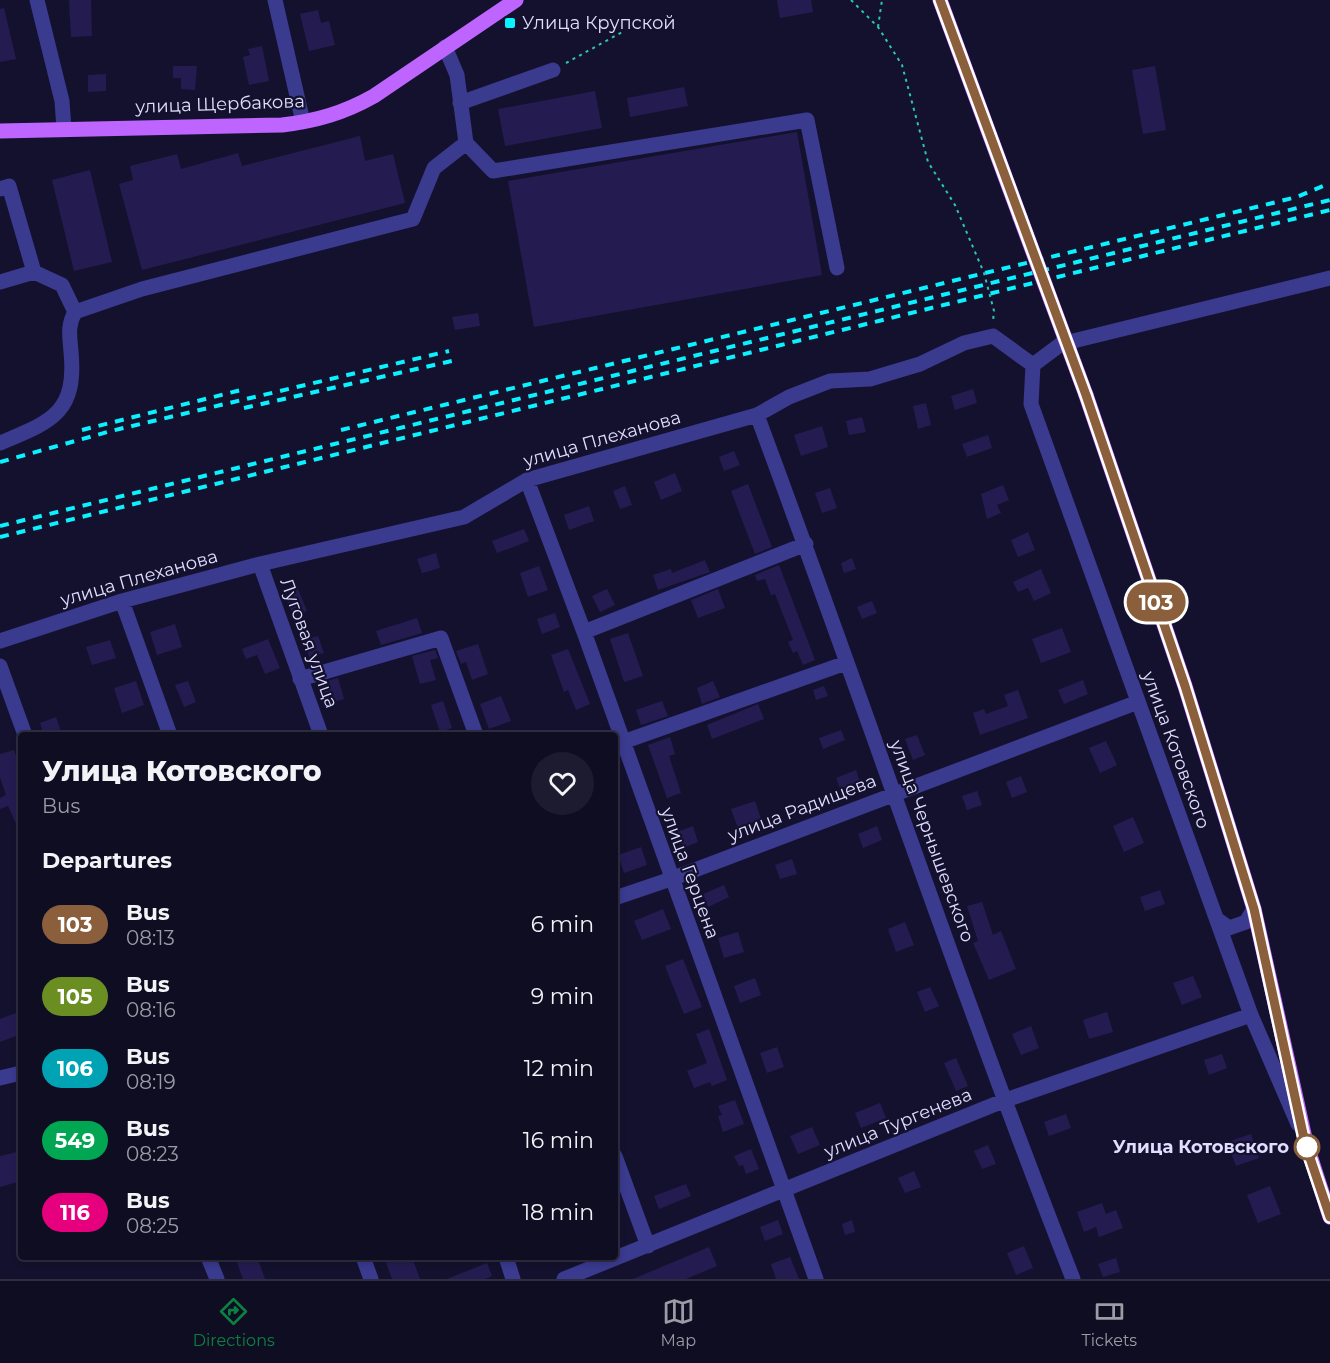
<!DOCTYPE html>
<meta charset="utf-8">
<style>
:root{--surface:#0f0d22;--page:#1d1b2f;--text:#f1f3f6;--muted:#9b9ca5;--line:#2f2d40;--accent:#0b8043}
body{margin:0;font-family:Montserrat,sans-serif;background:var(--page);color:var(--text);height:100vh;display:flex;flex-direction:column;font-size:22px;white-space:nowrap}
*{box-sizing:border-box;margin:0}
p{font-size:20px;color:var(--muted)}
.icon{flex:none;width:33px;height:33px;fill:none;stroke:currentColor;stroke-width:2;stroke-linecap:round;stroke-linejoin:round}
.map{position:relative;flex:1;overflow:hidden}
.drawer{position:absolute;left:18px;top:732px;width:600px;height:528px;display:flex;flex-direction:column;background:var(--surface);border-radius:6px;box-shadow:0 3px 9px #0003,0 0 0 2px var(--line)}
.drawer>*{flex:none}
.badge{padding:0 12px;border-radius:20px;font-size:21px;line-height:39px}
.map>.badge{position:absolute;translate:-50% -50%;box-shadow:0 0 0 3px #fff}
h2{padding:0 24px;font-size:22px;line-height:54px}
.round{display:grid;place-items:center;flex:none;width:63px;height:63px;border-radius:32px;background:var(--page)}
.head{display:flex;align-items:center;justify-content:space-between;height:102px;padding:0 24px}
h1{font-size:28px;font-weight:800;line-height:45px}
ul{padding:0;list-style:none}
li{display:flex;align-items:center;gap:18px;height:72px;padding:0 24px}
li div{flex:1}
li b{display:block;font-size:22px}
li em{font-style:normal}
li .badge{min-width:66px;font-weight:700;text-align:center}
.tab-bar{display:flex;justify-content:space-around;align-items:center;height:84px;border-top:2px solid var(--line);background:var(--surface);font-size:16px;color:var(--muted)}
.tab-bar a{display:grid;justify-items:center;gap:3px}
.tab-bar .current{color:var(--accent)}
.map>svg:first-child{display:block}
.building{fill:#241c50}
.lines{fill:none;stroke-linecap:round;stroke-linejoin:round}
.path{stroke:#2bc6b5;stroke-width:2;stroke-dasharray:3 4.5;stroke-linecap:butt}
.minor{stroke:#3a3a8f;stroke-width:15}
.major{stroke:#be65ff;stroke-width:15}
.rail{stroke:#0af2ff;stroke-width:4;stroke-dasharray:9 8;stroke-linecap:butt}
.major-bridge{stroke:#be65ff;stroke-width:15}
.line-casing{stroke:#fff;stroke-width:14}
.line{stroke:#8b5e3c;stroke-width:9}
.poi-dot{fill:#0af2ff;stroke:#14112e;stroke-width:2}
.stop-dot{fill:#fff;stroke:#8b5e3c;stroke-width:3}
.labels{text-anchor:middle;stroke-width:4.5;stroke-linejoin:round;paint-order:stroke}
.poi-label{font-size:18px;fill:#e0deff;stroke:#14112e;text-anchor:start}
.street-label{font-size:18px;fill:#e0deff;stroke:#14112e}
.stop-label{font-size:18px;font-weight:bold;fill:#e0deff;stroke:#14112e;text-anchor:end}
</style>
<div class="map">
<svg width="1330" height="1279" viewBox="0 0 1330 1279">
<rect width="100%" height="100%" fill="#14112e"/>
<!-- building -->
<path class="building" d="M 69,0 L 91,0 L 92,36 L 71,37 Z
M 777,0 L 811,0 L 813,12 L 780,18 Z
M 4,8 L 16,59 L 0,62 L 0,9 Z
M 318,10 L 321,23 L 329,21 L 335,45 L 309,51 L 300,14 Z
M 262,46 L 269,81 L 249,85 L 243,57 L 250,55 L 248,49 Z
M 173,66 L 197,66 L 195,90 L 181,89 L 181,78 L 173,78 Z
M 1155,66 L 1166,130 L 1143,134 L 1132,70 Z
M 106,74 L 106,91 L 88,92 L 88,75 Z
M 684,87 L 688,106 L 630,117 L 627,98 Z
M 595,91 L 602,128 L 505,146 L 498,109 Z
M 797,132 L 822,275 L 534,327 L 508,181 Z
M 360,136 L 365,161 L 393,154 L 405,203 L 142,270 L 119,184 L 133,180 L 130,166 L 177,154 L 181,169 L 238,153 L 242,166 Z
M 90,170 L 112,262 L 74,271 L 52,180 Z
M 478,313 L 480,326 L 455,330 L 452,317 Z
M 973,389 L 977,403 L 955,410 L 951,396 Z
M 926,403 L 931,425 L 918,429 L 913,406 Z
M 862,417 L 866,432 L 849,435 L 846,421 Z
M 822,426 L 828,447 L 801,456 L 794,435 Z
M 988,435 L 992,448 L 967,457 L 962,444 Z
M 734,451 L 740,465 L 724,471 L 719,457 Z
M 675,473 L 682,491 L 661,500 L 654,482 Z
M 748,484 L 772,547 L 755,554 L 731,491 Z
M 1003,485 L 1009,500 L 997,505 L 1001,513 L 987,519 L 981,494 Z
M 625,486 L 632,505 L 620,509 L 613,491 Z
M 830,488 L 837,508 L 822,513 L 815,493 Z
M 589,506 L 594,521 L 569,530 L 564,515 Z
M 524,529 L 529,541 L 497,553 L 492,541 Z
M 1028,532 L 1035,550 L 1018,557 L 1011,540 Z
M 436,553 L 440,568 L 422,573 L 417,559 Z
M 852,558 L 856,569 L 844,573 L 841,563 Z
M 705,560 L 710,572 L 658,590 L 653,575 L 671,569 L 672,573 Z
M 779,565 L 815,660 L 803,665 L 797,651 L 793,653 L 788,642 L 793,640 L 775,594 L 771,595 L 765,579 L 757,581 L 755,575 Z
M 539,566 L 548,590 L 528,597 L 520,573 Z
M 1041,569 L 1051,593 L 1034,601 L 1028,588 L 1018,592 L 1013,582 Z
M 298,589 L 307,611 L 293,616 L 285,595 Z
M 607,589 L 615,605 L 600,612 L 592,596 Z
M 718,589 L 725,608 L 698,618 L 691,600 Z
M 872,601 L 877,613 L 862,619 L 857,607 Z
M 555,613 L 560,627 L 542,634 L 537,619 Z
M 417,618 L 422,633 L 381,645 L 376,631 Z
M 175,624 L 182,647 L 157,655 L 150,632 Z
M 1062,628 L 1071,652 L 1041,663 L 1032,639 Z
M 628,633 L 643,676 L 624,682 L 610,639 Z
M 318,636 L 324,653 L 309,657 L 304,640 Z
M 268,639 L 280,668 L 265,674 L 257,655 L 246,659 L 242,649 Z
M 110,640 L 116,658 L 92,665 L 86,647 Z
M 478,644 L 488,674 L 472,680 L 466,662 L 461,664 L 456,651 Z
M 568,649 L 590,704 L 576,710 L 568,690 L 564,692 L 551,655 Z
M 435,650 L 438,658 L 430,660 L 436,680 L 420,684 L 412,656 Z
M 338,678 L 344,699 L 327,704 L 320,683 Z
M 1083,680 L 1088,694 L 1064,704 L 1058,690 Z
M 136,681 L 144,705 L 122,713 L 114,688 Z
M 188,681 L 196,702 L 184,707 L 175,685 Z
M 713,681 L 720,697 L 702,704 L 697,688 Z
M 824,686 L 828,696 L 816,700 L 813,690 Z
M 1018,690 L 1028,718 L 980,735 L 973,713 L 984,709 L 986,714 L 1008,706 L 1004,695 Z
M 501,696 L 511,721 L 489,729 L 480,704 Z
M 443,701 L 452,728 L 440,732 L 431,705 Z
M 662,701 L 668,716 L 641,725 L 636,710 Z
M 758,704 L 764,719 L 712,739 L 707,725 Z
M 56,717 L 62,735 L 44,735 L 40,723 Z
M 841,730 L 845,740 L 823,749 L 819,738 Z
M 917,735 L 925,755 L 913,760 L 905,739 Z
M 670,737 L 675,754 L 669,756 L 681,793 L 667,798 L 648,745 Z
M 1106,741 L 1117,765 L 1100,773 L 1089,748 Z
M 14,750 L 21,771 L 21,835 L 8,806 L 0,809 L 0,798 L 6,795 L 0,777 L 0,754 Z
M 856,770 L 860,782 L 840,789 L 836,778 Z
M 1021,776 L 1027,792 L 1012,798 L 1006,782 Z
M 977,791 L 982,805 L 967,810 L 962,796 Z
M 755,801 L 761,819 L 738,828 L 731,809 Z
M 1133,817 L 1144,843 L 1124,852 L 1113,826 Z
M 693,826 L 698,842 L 683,848 L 677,832 Z
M 877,826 L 882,840 L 863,848 L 858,834 Z
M 641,847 L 647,865 L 624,873 L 618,855 Z
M 792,859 L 797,874 L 780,879 L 775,865 Z
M 724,885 L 729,897 L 708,907 L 703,894 Z
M 1160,890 L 1165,904 L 1145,911 L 1140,897 Z
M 982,902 L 993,935 L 1001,931 L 1016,969 L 989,980 L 973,943 L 978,941 L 967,906 Z
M 663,909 L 671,929 L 642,940 L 634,921 Z
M 905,922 L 914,945 L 896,952 L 888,929 Z
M 738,932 L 744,952 L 724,958 L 718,938 Z
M 683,959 L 702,1007 L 684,1014 L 665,966 Z
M 1193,976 L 1202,997 L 1182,1005 L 1173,983 Z
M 755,978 L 761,995 L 740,1003 L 734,986 Z
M 930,987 L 939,1006 L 925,1012 L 917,992 Z
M 1107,1012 L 1113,1032 L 1089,1039 L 1083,1020 Z
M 16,1013 L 21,1034 L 0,1042 L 0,1019 Z
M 1031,1026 L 1039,1048 L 1021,1055 L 1012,1034 Z
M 709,1029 L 727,1080 L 712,1086 L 710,1082 L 694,1088 L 687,1071 L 707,1063 L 696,1034 Z
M 777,1047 L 784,1067 L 767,1073 L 760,1053 Z
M 1222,1054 L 1227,1068 L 1209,1075 L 1204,1060 Z
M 956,1058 L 968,1086 L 956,1091 L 944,1063 Z
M 735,1100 L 744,1124 L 723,1132 L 718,1116 L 722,1115 L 718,1106 Z
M 880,1103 L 886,1118 L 861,1128 L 855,1113 Z
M 1066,1114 L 1071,1128 L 1049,1136 L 1044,1122 Z
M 812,1127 L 820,1145 L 798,1154 L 790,1136 Z
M 1251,1134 L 1259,1158 L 1236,1166 L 1227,1142 Z
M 988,1145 L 996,1164 L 982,1169 L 974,1151 Z
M 751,1149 L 759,1169 L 746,1174 L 743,1165 L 739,1166 L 734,1156 Z
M 21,1151 L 21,1181 L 0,1187 L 0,1156 Z
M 914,1171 L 921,1187 L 905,1193 L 898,1178 Z
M 686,1184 L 691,1196 L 659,1209 L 654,1196 Z
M 1270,1186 L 1281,1214 L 1258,1223 L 1247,1195 Z
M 1102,1203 L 1106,1214 L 1116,1210 L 1123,1228 L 1099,1237 L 1096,1227 L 1084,1232 L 1077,1212 Z
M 778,1220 L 783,1234 L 765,1241 L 760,1227 Z
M 852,1220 L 855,1232 L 845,1235 L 842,1224 Z
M 1024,1246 L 1033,1268 L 1016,1275 L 1007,1253 Z
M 709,1247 L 717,1266 L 686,1279 L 633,1279 Z
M 235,1257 L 257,1257 L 265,1279 L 243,1279 Z
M 384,1257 L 412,1257 L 420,1279 L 392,1279 Z
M 790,1257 L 799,1279 L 776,1279 L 771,1264 Z
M 1116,1258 L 1120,1272 L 1103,1277 L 1098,1264 Z
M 487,1263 L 492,1276 L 485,1279 L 447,1279 Z"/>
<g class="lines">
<!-- path -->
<path class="path" d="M 851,0 L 878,27 L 902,65 L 928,162 L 955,205 L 984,273 L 994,311 L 993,321
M 878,27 L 882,0
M 566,63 L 624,31"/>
<!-- minor -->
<path class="minor" d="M 37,0 L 62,101 L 64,129
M 275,0 L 303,122
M 460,103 L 553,70
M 466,143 L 493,171 L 807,120 L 837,268
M 0,189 L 9,186 L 34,272
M 0,282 L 34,272 L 62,285 L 75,312
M 1033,365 L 1031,404 L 1251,1015 L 1298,1124
M 1033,365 L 1061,344 L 1330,278
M 757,415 C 864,702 961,994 1073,1279
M 0,443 C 50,422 77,414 71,352 C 70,337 67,326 75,312 L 142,289 L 413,219 L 434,168 L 466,143 L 457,75 L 445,47
M 527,480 L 584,632 L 816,1279
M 260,564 L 321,735
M 122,601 L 170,735
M 584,632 L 806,544
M 0,641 L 122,601 L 260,564 L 464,517 L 527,480 L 757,415 L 789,397 L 830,381 L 870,379 L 920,364 L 964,343 L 993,336 L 1033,365
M 0,666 L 25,735
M 300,679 L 441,638 L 476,735
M 623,742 L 846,663
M 615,898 L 671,879 L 1138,702
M 1218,920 L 1229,928 L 1246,922 L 1254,909
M 0,1078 L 21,1073
M 615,1156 L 648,1246
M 208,1257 L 217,1279
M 363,1257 L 371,1279
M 506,1257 L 513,1279
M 564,1279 L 1003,1101 L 1251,1015"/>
<!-- major -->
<path class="major" d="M 940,0 L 1020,217
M 0,131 L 282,125 C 316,121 344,113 374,96 L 516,0
M 1086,395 L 1185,686 L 1254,909 L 1306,1143 L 1330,1217"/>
<!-- rail -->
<path class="rail" d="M 244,408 L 452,361
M 82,430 L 245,389
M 341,430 L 1297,197 L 1330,183
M 0,462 L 111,431 L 449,351
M 0,526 L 1330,200
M 0,537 L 1330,210"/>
<!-- major-bridge -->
<path class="major-bridge" d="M 1020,217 L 1086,395"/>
</g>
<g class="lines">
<!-- line casing -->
<g class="line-casing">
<path id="line" d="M 940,0 L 1086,395 L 1185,686 L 1254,909 L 1305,1143 L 1330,1217"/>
</g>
<!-- line -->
<use href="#line" class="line"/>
</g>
<!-- markers -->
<rect class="poi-dot" x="504" y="17" width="12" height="12" rx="3"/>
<circle class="stop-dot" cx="1307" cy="1147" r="12"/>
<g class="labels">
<!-- poi labels -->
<g class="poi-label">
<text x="522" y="29">Улица Крупской</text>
</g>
<!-- street labels -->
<g class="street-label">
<text transform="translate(220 104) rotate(-2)" y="6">улица Щербакова</text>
<text transform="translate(602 439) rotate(-16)" y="6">улица Плеханова</text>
<text transform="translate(139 578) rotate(-16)" y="6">улица Плеханова</text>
<text transform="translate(309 643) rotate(70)" y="6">Луговая улица</text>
<text transform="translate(1176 750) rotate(70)" y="6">улица Котовского</text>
<text transform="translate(802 808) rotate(-21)" y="6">улица Радищева</text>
<text transform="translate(932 841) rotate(70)" y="6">улица Чернышевского</text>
<text transform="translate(690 873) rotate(70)" y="6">улица Герцена</text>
<text transform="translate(898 1123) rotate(-22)" y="6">улица Тургенева</text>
</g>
<!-- stop labels -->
<g class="stop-label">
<text x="1289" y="1153">Улица Котовского</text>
</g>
</g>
</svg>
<b class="badge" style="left:1156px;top:602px;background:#8b5e3c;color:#fff">103</b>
<section class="drawer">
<div class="head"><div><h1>Улица Котовского</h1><p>Bus</p></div><a class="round"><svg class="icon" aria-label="heart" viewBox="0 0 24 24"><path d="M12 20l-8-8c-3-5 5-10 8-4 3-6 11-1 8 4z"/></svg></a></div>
<h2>Departures</h2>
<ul>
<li><span class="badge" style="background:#8b5e3c;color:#fff">103</span><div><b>Bus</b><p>08:13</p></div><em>6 min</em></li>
<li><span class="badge" style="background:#6b8e23;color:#fff">105</span><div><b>Bus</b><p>08:16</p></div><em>9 min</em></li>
<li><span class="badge" style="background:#00a3b4;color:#fff">106</span><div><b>Bus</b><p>08:19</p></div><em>12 min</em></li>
<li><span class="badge" style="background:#00a651;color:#fff">549</span><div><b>Bus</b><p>08:23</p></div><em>16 min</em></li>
<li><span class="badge" style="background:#e6007e;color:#fff">116</span><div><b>Bus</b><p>08:25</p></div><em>18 min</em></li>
</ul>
</section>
</div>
<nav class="tab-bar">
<a class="current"><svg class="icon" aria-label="directions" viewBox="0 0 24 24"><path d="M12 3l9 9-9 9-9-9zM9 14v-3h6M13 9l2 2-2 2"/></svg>Directions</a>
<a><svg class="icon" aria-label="map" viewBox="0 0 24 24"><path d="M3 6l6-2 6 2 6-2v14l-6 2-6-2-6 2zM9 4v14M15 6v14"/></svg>Map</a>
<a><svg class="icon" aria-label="tickets" viewBox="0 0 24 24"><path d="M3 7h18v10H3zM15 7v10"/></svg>Tickets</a>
</nav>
